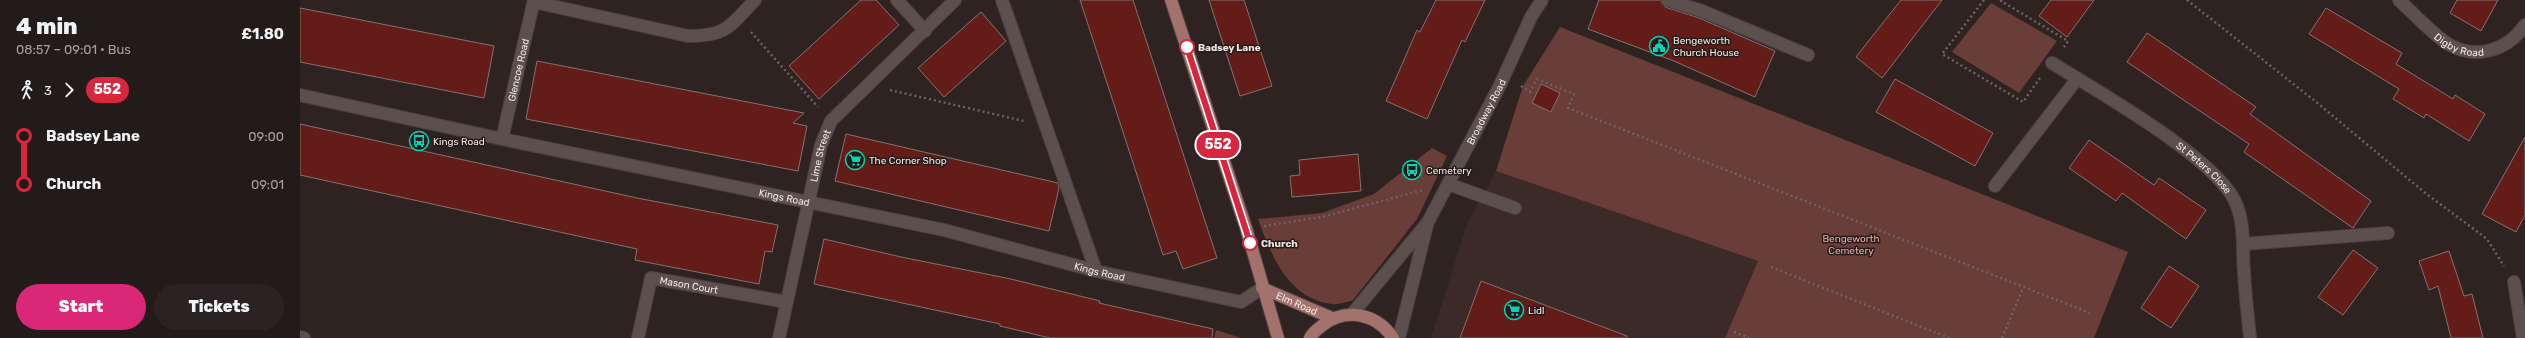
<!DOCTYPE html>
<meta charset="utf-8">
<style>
:root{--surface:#231a1a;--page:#2b2323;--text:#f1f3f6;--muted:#a3a1a2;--accent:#db2777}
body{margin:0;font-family:Rubik,sans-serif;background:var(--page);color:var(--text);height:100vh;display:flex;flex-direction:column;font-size:15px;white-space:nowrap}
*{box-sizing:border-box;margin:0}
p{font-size:13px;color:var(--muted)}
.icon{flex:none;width:22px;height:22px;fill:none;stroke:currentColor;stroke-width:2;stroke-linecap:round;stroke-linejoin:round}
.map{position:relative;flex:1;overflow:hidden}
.sheet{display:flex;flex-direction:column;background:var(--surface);width:300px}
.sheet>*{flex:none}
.badge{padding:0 8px;border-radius:13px;font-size:14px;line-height:26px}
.map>.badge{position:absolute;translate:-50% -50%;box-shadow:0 0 0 2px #fff}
.legs{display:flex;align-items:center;gap:6px;height:44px;padding:0 16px;font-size:13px}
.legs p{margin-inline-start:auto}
.head{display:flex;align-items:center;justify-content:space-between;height:68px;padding:0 16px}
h1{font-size:22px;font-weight:800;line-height:30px}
.cta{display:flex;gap:8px;margin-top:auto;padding:8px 16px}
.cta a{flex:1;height:46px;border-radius:24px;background:var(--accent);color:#fff;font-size:16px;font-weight:800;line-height:46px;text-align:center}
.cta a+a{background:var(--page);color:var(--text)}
ul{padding:0 16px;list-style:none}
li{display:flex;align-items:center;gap:14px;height:48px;font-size:15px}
li i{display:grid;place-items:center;width:6px;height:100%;margin:0 5px;background:currentColor}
li i::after{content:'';width:10px;height:10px;margin:-5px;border:3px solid;border-radius:50%;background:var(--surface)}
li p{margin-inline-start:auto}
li:first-child i{background:linear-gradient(#0000 50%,currentColor 0)}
li:last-child i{background:linear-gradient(currentColor 50%,#0000 0)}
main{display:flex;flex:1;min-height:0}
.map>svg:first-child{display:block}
.built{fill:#3c2a28}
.green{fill:#693d38}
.building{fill:#631c18;stroke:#817371}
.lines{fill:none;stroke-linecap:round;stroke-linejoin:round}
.minor-casing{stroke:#4b4140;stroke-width:14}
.major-casing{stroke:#4b4140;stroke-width:14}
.path{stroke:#6e6362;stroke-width:2.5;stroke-dasharray:2 3;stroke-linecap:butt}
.minor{stroke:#5c4f4d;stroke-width:12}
.major{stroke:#a3726c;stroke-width:12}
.line-1-casing{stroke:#fff;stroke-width:9}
.line-1{stroke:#d7263d;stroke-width:6}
.stop-1-dot{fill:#fff;stroke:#d7263d;stroke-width:2}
.labels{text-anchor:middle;stroke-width:3;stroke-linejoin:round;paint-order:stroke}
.poi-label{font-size:10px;fill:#f0e8e6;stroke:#251a18;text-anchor:start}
.street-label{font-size:10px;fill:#f0e8e6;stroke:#251a18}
.stop-label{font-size:10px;font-weight:bold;fill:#f0e8e6;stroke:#251a18;text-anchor:start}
.park-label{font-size:10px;fill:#f1aea6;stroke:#251a18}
</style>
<main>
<section class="sheet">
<div class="head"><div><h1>4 min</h1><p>08:57 – 09:01 · Bus</p></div><b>£1.80</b></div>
<div class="legs"><svg class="icon" aria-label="walk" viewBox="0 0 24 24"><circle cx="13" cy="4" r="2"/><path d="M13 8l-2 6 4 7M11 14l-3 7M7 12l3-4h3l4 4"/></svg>3<svg class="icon" aria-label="forward" viewBox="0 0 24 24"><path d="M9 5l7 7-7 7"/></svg><b class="badge" style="background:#d7263d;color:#fff">552</b></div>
<ul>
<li><i style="color:#d7263d"></i><b>Badsey Lane</b><p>09:00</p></li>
<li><i style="color:#d7263d"></i><b>Church</b><p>09:01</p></li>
</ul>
<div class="cta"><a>Start</a><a>Tickets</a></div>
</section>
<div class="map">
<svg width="2225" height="338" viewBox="0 0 2225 338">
<rect width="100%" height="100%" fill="#2f2322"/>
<!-- built -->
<path class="built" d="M 1196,171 L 1458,261 L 1425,338 L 1131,338 L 1167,224 Z"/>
<!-- green -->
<path class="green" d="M 1691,3 L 1757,41 L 1719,93 L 1652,52 Z
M 1260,27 L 1828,252 L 1794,338 L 1425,338 L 1458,261 L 1196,171 L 1223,86 Z
M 1132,148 L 1147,156 L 1117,219 L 1053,300 C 1047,302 1038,305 1032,304 C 988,299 971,255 958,219 L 1022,213 L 1074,194 Z
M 916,330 L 941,338 L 914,338 Z"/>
<!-- building -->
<path class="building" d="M 561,0 L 576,0 L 599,25 L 519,99 L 489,66 Z
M 780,0 L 833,0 L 917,258 L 883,269 L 876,251 L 863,255 Z
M 909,0 L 944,0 L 972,86 L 940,96 Z
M 1136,0 L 1185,0 L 1165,42 L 1162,40 L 1127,119 L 1086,101 L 1117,30 L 1120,32 Z
M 1299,0 L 1360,0 L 1365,7 L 1399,18 L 1475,51 L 1455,97 L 1374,61 L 1288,29 Z
M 1601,0 L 1642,0 L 1582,78 L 1556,57 Z
M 1751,0 L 1794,0 L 1767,37 L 1739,16 Z
M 2157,0 L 2198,0 L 2181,31 L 2150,13 Z
M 0,8 L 194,46 L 184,98 L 0,62 Z
M 2026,8 L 2102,53 L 2096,64 L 2153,99 L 2155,95 L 2185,114 L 2169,141 L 2126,114 L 2124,118 L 2093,99 L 2099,89 L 2009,34 Z
M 681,12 L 706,41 L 644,97 L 618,68 Z
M 1847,33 L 1956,107 L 1950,114 L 2071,201 L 2053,228 L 1944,152 L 1949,144 L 1827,62 Z
M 237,61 L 504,113 L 493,123 L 507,126 L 498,171 L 226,119 Z
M 1595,79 L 1693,133 L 1675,166 L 1576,112 Z
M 1241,84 L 1260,93 L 1251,112 L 1232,103 Z
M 0,124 L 337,198 L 478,225 L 472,252 L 465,251 L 459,284 L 335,260 L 337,249 L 0,175 Z
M 546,134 L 758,183 L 759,188 L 749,231 L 535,181 Z
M 2225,137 L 2225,215 L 2216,232 L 2182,214 Z
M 1789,140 L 1854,185 L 1859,178 L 1906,210 L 1886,239 L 1822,193 L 1816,201 L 1769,168 Z
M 1058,154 L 1061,191 L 992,197 L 990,176 L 1000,175 L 999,160 Z
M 524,239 L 601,257 L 711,279 L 800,301 L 799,303 L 913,329 L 912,338 L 750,338 L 700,326 L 700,324 L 514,284 Z
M 2053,250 L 2078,268 L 2043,315 L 2018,297 Z
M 2149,251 L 2164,296 L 2172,294 L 2183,338 L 2151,338 L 2138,286 L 2129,290 L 2119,261 Z
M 1869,266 L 1899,286 L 1871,328 L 1841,308 Z
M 1181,281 L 1327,336 L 1327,338 L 1160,338 Z"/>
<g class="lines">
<!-- minor casing -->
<g class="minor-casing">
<g id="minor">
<path d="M 597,0 L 625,31"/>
<path d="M 702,0 L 796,271"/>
<path d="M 1367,0 L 1402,11 L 1508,55"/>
<path id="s1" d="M 2099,0 C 2111,11 2136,38 2150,45 C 2177,60 2208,50 2225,25"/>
<path d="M 234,2 L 388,36 C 427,36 429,27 455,0"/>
<path id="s2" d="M 1752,63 C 1795,90 1922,161 1937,206 C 1945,227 1942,249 1944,272 C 1945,294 1948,316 1950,338"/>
<path id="s3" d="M 0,95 L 202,139 L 644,230 L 796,271 L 941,302 L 962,288"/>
<path id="s4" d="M 202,139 L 234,0"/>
<path d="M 1148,184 L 1215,208"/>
<path d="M 1695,186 L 1777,79"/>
<path d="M 1943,244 L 2088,233"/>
<path d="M 2214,282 L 2223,338"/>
<path id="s5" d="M 1052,314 L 1128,222 L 1200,85 L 1231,17 L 1242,0"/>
<path d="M 0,337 L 4,338"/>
<path id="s6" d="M 338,338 L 351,278 L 487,302"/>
<path id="s7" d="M 479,338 L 521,145 L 531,121 L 655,0"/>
<path d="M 1099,338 L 1127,225"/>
</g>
</g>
<!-- major casing -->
<g class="major-casing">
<g id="major">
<path d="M 871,0 L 946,228 L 978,338"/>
<path id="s8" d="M 962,288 L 1032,318"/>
<path d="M 1010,338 C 1013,332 1018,329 1023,325 C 1047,307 1077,314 1093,338"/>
</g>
</g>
<!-- path -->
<path class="path" d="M 1684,0 L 1642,54 L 1723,102 L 1740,78
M 1702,0 L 1701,1 L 1768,41 L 1764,47
M 1887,0 L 2015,101 L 2124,192 L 2187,239 L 2204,266
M 451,32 L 518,107
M 1221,86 L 1230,92 L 1237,79 L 1274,94 L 1268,108 L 1790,313
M 590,90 L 724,121
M 964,226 L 1022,217 L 1123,190
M 1471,267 L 1649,338
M 1434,332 L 1449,338
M 1702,338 L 1723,288"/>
<!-- minor -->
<use href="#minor" class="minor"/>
<!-- major -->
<use href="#major" class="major"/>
</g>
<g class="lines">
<!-- line-1 casing -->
<g class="line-1-casing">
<path id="line-1" d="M 887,47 L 950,243"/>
</g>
<!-- line-1 -->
<use href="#line-1" class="line-1"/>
</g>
<!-- icons -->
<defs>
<g id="civic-ring" transform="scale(1)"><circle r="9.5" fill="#251a18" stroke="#04d5b6" stroke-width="1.5"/><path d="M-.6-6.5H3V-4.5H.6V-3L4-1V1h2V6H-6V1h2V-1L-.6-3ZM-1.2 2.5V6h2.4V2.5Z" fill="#04d5b6"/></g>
<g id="bus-ring" transform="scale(1)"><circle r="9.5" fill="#251a18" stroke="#04d5b6" stroke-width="1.5"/><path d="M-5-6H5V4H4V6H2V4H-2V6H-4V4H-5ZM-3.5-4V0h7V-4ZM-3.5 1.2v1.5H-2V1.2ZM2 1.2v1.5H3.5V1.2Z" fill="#04d5b6"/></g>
<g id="supermarket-ring" transform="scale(1)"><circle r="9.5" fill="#251a18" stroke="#04d5b6" stroke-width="1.5"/><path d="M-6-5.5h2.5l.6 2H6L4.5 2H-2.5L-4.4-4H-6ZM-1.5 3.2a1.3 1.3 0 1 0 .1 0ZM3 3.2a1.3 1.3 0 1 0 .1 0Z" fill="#04d5b6"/></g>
</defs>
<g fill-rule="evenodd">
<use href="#civic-ring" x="1359" y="46"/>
<use href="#bus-ring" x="119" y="141"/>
<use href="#supermarket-ring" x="555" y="160"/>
<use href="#bus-ring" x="1112" y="170"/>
<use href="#supermarket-ring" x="1214" y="310"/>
</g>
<!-- markers -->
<g class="stop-1-dot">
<circle cx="887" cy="47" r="7"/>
<circle cx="950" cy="243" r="7"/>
</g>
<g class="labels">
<!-- poi labels -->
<g class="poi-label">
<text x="1373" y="44">Bengeworth<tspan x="1373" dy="12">Church House</tspan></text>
<text x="133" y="145">Kings Road</text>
<text x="569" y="164">The Corner Shop</text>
<text x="1126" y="174">Cemetery</text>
<text x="1228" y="314">Lidl</text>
</g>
<!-- street labels -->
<g class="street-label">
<text dy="4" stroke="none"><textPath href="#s1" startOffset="77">Digby Road</textPath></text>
<text dy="4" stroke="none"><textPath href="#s4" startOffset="71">Glencoe Road</textPath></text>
<text dy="4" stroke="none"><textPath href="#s5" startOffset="244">Broadway Road</textPath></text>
<text dy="4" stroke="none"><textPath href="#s7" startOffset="187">Lime Street</textPath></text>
<text dy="4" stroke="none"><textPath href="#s2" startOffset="185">St Peters Close</textPath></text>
<text dy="4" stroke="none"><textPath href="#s3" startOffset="495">Kings Road</textPath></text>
<text dy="4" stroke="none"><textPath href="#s3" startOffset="819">Kings Road</textPath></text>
<text dy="4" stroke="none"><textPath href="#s6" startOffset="100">Mason Court</textPath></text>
<text dy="4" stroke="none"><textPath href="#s8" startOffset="38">Elm Road</textPath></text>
</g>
<!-- stop labels -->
<g class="stop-label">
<text x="898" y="51">Badsey Lane</text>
<text x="961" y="247">Church</text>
</g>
<!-- park labels -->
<g class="park-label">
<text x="1551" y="242">Bengeworth<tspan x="1551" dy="12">Cemetery</tspan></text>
</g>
</g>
</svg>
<b class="badge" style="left:918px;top:145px;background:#d7263d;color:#fff">552</b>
</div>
</main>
